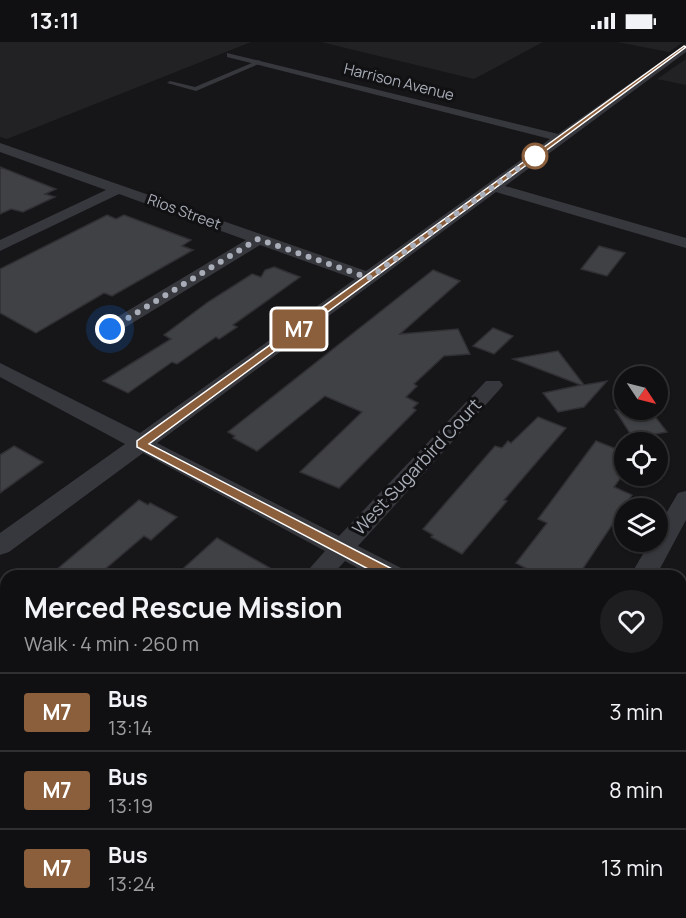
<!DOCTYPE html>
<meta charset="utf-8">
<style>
:root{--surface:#101012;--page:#1e1e20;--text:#f1f3f6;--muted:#9c9d9f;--line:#303032}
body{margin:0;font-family:Manrope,sans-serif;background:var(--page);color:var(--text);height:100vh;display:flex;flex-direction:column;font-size:22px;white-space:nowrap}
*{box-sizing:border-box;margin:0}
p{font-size:20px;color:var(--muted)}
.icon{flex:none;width:33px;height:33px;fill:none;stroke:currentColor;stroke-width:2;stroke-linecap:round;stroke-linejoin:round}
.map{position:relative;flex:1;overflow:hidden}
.panel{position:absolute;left:0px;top:528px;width:687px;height:348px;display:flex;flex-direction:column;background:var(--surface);border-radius:18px 18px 0 0;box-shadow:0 2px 4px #0004,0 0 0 2px var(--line)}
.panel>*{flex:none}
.badge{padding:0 12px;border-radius:4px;font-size:21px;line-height:39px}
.needle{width:39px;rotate:125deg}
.fabs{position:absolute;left:614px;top:324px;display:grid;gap:12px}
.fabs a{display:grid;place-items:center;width:54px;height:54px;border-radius:50%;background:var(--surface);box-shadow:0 2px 4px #0004,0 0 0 2px var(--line);font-size:30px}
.you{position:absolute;width:30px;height:30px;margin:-15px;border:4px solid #fff;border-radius:50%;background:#1a73e8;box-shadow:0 0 0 9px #1a73e833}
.map>.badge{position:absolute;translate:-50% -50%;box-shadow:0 0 0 3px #fff}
.round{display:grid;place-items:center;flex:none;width:63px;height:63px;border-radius:32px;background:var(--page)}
.summary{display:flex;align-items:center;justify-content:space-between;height:102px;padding:0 24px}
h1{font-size:28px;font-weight:700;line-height:45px}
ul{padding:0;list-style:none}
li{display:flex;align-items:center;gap:18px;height:78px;padding:0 24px;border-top:2px solid var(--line)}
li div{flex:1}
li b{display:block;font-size:22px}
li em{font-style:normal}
li .badge{min-width:66px;font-weight:700;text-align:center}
.status{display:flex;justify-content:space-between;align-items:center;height:42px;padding:0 30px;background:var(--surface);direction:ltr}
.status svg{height:16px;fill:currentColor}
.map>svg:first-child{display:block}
.built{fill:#222225}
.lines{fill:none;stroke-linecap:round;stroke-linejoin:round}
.stream{fill:#2c353c;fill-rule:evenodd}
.building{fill:#404145;stroke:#303034;stroke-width:1.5}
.lane{fill:#37383d;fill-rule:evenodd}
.street{fill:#37383d;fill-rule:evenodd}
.line{fill:#8b5e3c;stroke:#fff;stroke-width:1.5}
.walk{stroke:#a8adb8;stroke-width:6;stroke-dasharray:0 10.8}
.stop-dot{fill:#fff;stroke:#8b5e3c;stroke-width:3}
.labels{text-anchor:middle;stroke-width:6;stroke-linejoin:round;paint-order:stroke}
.far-street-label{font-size:15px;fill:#a8adb8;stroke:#111113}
.street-label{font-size:18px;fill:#a8adb8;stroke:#111113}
</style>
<div class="status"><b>13:11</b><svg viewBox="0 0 49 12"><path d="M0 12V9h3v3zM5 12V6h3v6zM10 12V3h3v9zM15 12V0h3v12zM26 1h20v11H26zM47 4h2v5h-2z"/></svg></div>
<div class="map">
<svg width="686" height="876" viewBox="0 0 686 876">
<rect width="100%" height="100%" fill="#161618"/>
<!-- built -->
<path class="built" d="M 0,0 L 251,0 L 7,97 L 0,95 Z
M 321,0 L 543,0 L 474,37 Z
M 617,0 L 683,0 L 669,10 Z
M 686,17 L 686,43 L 657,37 Z"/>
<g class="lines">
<!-- stream -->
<path class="stream" d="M 0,726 L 6,730 L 6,741 L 0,737 Z
M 158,870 L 173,870 L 177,876 L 162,876 Z"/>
</g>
<!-- building -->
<path class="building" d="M 0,125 L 56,147 L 45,152 L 55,155 L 23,170 L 11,167 L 0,172 Z
M 107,173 L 116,177 L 124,173 L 191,198 L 182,204 L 193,208 L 112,254 L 104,251 L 36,291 L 0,271 L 0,227 Z
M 599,204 L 625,211 L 607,234 L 581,227 Z
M 274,225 L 300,235 L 233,283 L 237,285 L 219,297 L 216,295 L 177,322 L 172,320 L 128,351 L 103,339 L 171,297 L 164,293 L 208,260 L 252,232 L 261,235 L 265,228 Z
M 433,228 L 460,239 L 400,292 L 458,287 L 470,312 L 444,314 L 414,342 L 417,344 L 406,355 L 418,361 L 413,366 L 416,368 L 339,446 L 300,430 L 362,370 L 325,354 L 257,409 L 233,396 L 235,394 L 228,390 Z
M 493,286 L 513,294 L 494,312 L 473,304 Z
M 558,309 L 584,343 L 607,339 L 584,365 L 558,370 L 543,351 L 581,343 L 513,317 Z
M 615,368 L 650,368 L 667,390 L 633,396 Z
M 538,375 L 566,386 L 504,458 L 507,459 L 462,512 L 431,495 L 433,493 L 423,487 L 495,404 L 502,406 L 508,399 L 511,401 Z
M 596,399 L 624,410 L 624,431 L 614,445 L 632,453 L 578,534 L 524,534 L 529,528 L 516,521 L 547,481 L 538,477 Z
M 14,404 L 43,420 L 0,451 L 0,413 Z
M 139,458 L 148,463 L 150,461 L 177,475 L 151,498 L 144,494 L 97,534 L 49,534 Z
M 217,496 L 284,534 L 175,534 Z"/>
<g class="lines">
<!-- lane -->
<path class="lane" d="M 259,18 L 261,21 L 196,49 L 167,41 L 170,39 L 195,45 Z"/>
<!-- street -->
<path class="street" d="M 686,2 L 686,10 L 505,144 L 686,196 L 686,206 L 496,150 L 157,401 L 339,494 L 486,339 L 500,339 L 503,343 L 500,347 L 358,504 L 403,527 L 407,534 L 372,534 L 345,519 L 331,534 L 303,534 L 325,509 L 143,411 L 9,510 L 0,513 L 0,491 L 125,402 L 0,335 L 0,321 L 140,391 L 355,237 L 260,203 L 116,291 L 104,291 L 101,287 L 104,283 L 246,198 L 119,152 L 0,209 L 0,198 L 106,148 L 0,110 L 0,101 L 366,229 L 550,97 L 227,15 L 227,11 L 558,92 Z
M 686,449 L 686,478 L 656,534 L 630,534 L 650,500 L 657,500 L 657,487 L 678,451 Z
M 681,671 L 686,673 L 686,700 L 681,698 Z
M 436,870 L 471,870 L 469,876 L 434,876 Z"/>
</g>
<!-- line -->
<path class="line" d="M 684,4 L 686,5 L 149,402 L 398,530 L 398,538 L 389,538 L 137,405 L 137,399 Z"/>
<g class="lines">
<!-- walk -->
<path class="walk" d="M 110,287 L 258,197 L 369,236 L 535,114"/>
</g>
<!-- markers -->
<circle class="stop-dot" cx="535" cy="114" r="12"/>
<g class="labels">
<!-- far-street labels -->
<g class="far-street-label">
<text transform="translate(399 40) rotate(14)" y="5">Harrison Avenue</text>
<text transform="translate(184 170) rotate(20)" y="5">Rios Street</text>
</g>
<!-- street labels -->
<g class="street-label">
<text transform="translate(417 425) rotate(-47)" y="6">West Sugarbird Court</text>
</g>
</g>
</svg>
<div class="fabs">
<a><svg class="needle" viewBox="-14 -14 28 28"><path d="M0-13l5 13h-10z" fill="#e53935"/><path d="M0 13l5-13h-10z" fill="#9c9d9f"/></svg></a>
<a><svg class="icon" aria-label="locate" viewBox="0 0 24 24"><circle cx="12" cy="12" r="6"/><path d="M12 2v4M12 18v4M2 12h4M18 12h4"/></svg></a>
<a><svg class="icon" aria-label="layers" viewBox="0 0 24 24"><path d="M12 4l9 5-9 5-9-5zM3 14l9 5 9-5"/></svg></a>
</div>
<div class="you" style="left:110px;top:287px"></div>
<b class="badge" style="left:299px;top:287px;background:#8b5e3c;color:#fff">M7</b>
<section class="panel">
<div class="summary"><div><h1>Merced Rescue Mission</h1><p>Walk · 4 min · 260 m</p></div><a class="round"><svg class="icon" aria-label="heart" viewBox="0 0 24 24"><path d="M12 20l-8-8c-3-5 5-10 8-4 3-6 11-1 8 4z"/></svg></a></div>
<ul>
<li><span class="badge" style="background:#8b5e3c;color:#fff">M7</span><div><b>Bus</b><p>13:14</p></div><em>3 min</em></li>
<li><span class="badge" style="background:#8b5e3c;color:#fff">M7</span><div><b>Bus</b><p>13:19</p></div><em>8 min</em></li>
<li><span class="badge" style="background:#8b5e3c;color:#fff">M7</span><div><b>Bus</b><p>13:24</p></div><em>13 min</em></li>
</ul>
</section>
</div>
